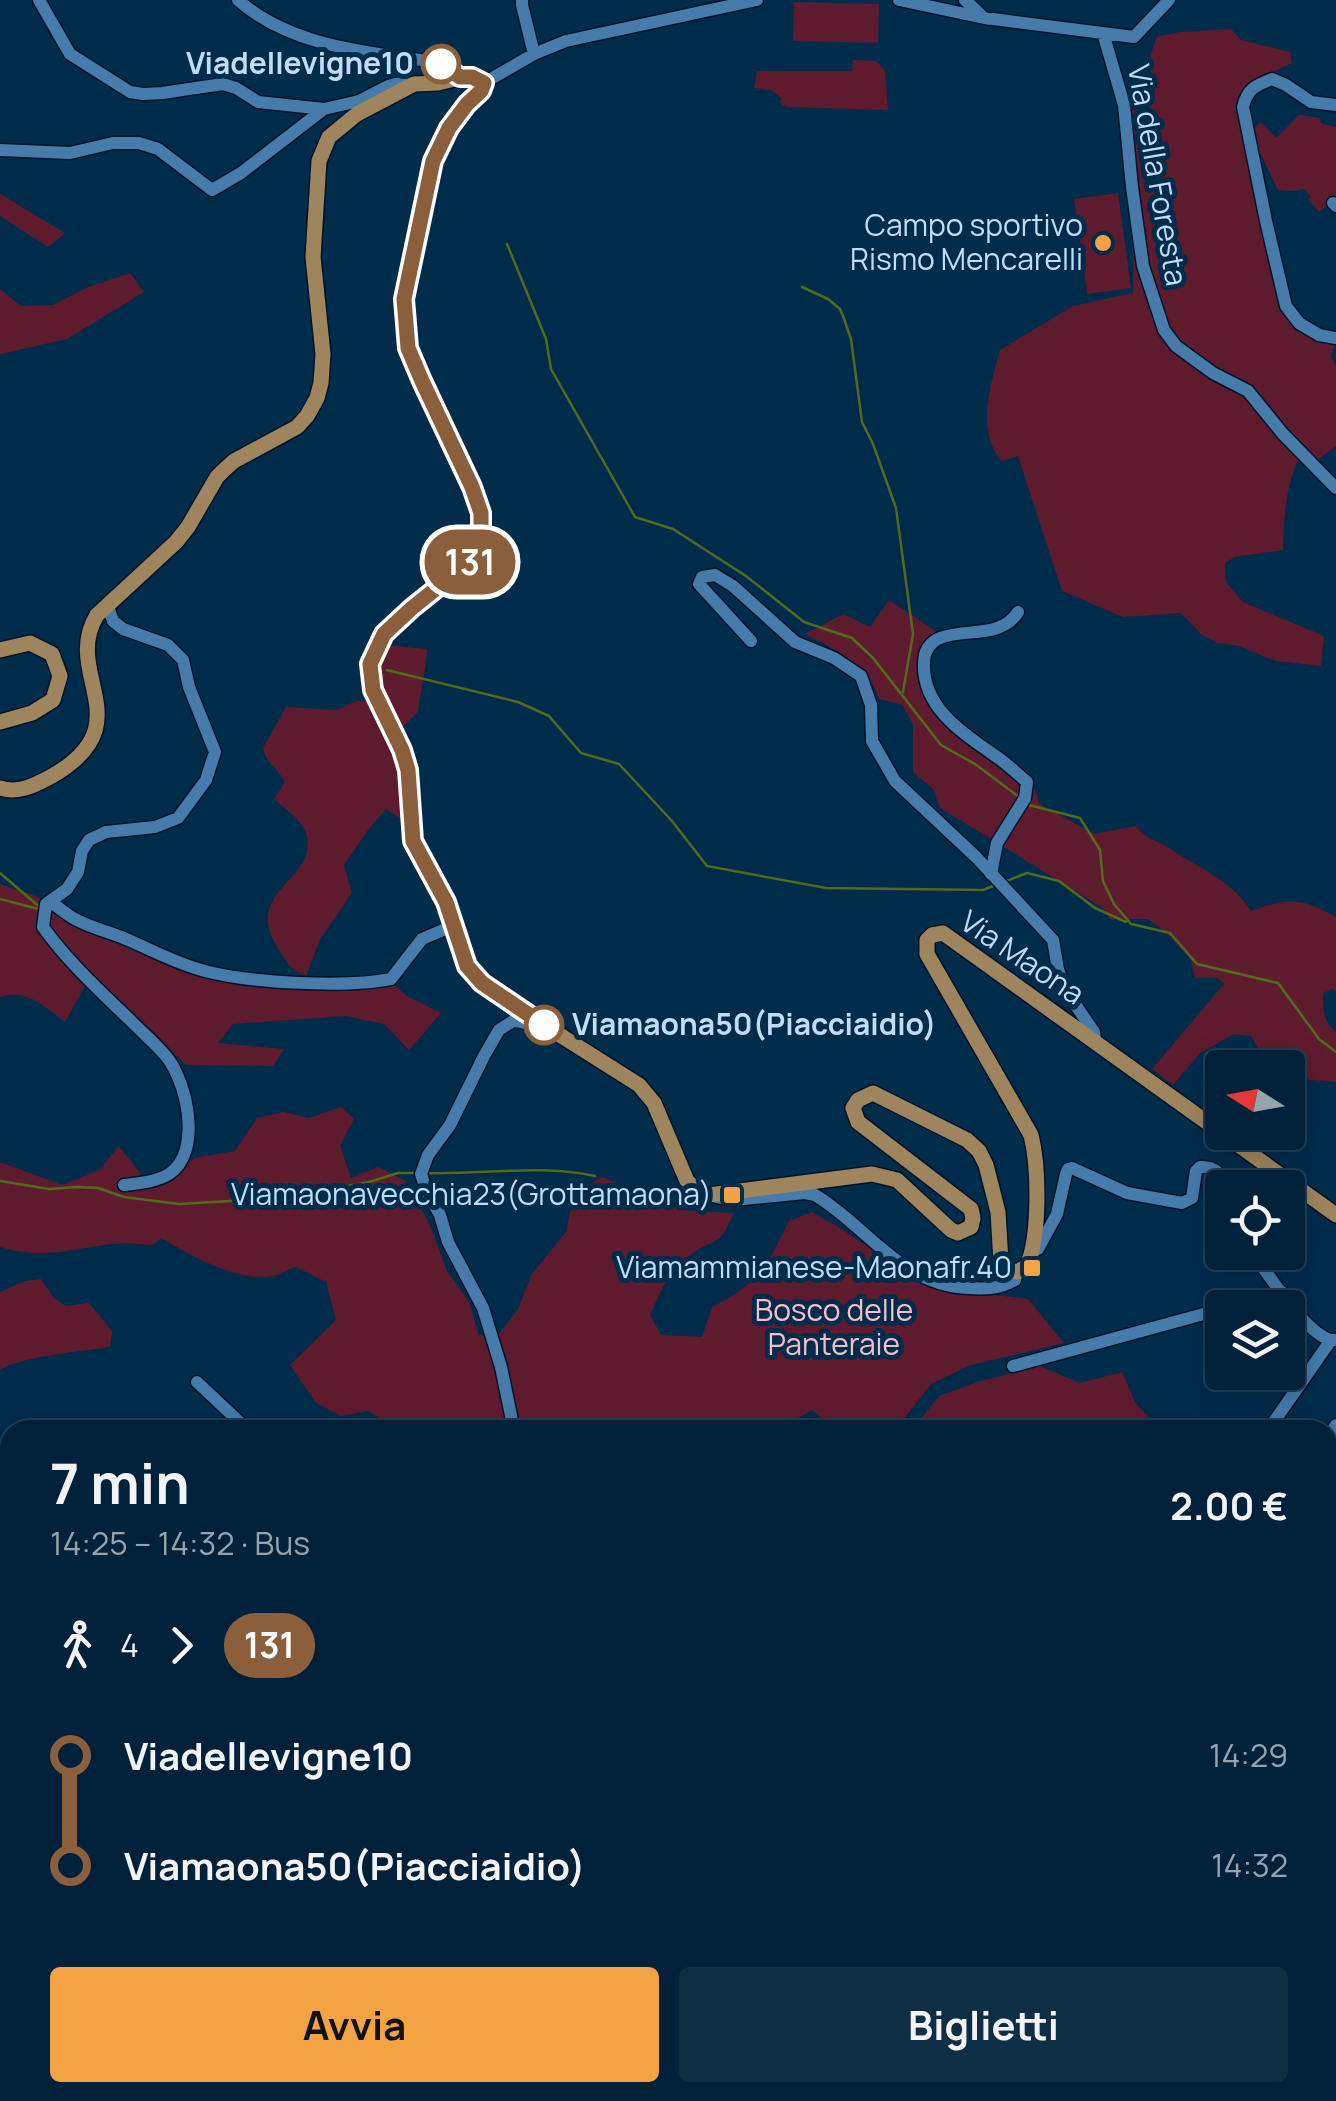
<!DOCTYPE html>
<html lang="it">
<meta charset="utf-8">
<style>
:root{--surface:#002139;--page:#0e2e44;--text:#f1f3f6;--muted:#95a3ae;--line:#223e53;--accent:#f4a344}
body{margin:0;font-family:Manrope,sans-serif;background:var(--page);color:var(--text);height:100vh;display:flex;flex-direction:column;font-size:38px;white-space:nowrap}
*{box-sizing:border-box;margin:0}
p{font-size:32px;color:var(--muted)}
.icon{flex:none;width:55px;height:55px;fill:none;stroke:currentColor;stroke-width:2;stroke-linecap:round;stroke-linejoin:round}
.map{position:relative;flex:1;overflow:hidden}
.side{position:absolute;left:0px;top:1420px;width:1338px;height:682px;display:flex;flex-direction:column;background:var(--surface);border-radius:30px 30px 0 0;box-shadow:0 5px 25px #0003,0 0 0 2px var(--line)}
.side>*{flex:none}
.badge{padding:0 20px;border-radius:32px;font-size:35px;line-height:65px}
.needle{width:65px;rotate:281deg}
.buttons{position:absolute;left:1205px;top:1050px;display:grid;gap:20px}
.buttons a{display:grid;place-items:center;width:100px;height:100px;border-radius:10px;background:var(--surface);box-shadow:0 5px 25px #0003,0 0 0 2px var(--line);font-size:50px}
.map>.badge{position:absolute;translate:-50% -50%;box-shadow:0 0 0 5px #fff}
.legs{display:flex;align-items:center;gap:15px;height:110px;padding:0 50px;font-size:32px}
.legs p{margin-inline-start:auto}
.headline{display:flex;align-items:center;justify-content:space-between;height:170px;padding:0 50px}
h1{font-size:55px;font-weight:700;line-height:75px}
.cta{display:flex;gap:20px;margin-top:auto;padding:20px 50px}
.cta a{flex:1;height:115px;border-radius:10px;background:var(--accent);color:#111;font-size:40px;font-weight:700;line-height:115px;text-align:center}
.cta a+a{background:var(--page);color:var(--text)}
ul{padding:0 50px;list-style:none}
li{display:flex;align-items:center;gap:35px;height:110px;font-size:38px}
li i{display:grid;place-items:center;width:15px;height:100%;margin:0 12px;background:currentColor}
li i::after{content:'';width:25px;height:25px;margin:-12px;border:8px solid;border-radius:50%;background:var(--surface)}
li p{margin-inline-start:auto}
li:first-child i{background:linear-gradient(#0000 50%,currentColor 0)}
li:last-child i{background:linear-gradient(currentColor 50%,#0000 0)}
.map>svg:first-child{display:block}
.green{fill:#5f1b2e}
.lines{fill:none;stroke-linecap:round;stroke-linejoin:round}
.stream{stroke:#506c1a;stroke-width:2.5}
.minor-casing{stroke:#001329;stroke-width:15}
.major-casing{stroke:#001329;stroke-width:18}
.minor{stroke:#467baa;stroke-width:12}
.major{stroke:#9f855d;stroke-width:15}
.line-1-casing{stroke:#fff;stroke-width:22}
.line-1{stroke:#8b5e3c;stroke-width:15}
.stop-1-dot{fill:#fff;stroke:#8b5e3c;stroke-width:5}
.poi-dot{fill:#f4a344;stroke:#002c4c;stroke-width:4}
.labels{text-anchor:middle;stroke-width:10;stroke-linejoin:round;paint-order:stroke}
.stop-label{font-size:30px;font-weight:bold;fill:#c1dcf6;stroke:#002c4c;text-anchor:end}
.street-label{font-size:30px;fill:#c1dcf6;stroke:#002c4c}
.poi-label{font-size:30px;fill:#c1dcf6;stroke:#002c4c;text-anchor:end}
.park-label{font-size:30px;fill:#f7bdc8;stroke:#002c4c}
</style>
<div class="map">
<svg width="1336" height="2101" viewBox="0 0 1336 2101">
<rect width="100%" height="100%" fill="#002c4c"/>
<!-- green -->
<path class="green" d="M 794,2 L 879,4 L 878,43 L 793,41 Z
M 1231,29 L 1241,40 L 1290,52 L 1292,63 L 1249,83 L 1237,108 L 1283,310 L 1295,331 L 1336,342 L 1331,356 L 1336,366 L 1336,446 L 1317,460 L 1304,459 L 1297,462 C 1285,491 1284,518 1283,550 L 1235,557 L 1225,563 L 1226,582 L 1243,602 L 1324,636 L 1321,666 L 1276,661 L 1239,646 L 1217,643 L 1201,634 L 1181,613 L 1123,617 L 1062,591 L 1018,456 L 1002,461 C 975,432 991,383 1000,350 L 1073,306 L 1133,293 L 1134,203 L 1124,105 L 1155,93 L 1149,59 L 1157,37 L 1180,32 Z
M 853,60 L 876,61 L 885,70 L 888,110 L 786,107 L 780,103 L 781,98 L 771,90 L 754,88 L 757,71 L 852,71 Z
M 1299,115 L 1320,118 L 1321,123 L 1336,127 L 1336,200 L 1319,212 L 1308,199 L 1311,197 L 1304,189 L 1293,191 L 1278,190 L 1250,132 L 1261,122 L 1276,138 Z
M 1118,193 L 1131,288 L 1087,294 L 1074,199 Z
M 0,194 L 2,195 L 65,233 L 48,247 L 0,216 Z
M 130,273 L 144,292 L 67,339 L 0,354 L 0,289 L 21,306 L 53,305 L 88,287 Z
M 889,600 L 940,634 L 927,666 L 931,688 L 952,714 L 1029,772 L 1040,804 L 1094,834 L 1136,826 C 1151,843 1154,838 1169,848 C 1197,867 1233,881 1251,911 C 1288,898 1301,897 1336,917 L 1336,991 L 1333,989 L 1323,993 C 1323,1009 1323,1022 1336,1032 L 1336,1082 L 1310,1080 L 1288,1072 L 1288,1068 C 1267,1067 1260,1052 1251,1036 L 1234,1034 L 1200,1053 L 1173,1085 L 1152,1069 L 1224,984 L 1217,978 L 1195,978 L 1191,960 L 1166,932 L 1148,919 L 1110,919 L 1103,908 L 940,808 L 933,789 L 913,772 L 913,724 L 902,705 L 879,699 C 869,666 834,648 805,634 L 843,614 L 870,627 Z
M 386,645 L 427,649 C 426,671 420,691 418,712 L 401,729 L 403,739 L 402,820 L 386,809 L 368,830 L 344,865 L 352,893 L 320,939 L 306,976 C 290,969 288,964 279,950 C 239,890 321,880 306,833 C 302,820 284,808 274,799 L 285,782 C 278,768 266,764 263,748 L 286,707 L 337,710 L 356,701 L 370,701 L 377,661 Z
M 0,884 L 36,896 L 66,918 L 154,959 L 194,973 L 354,988 L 394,985 L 407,996 L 441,1013 L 409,1050 L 384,1024 L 345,1016 L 233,1024 L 218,1043 L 284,1049 L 273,1066 L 186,1065 L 136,1016 L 90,977 L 65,1022 C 45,1007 27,988 0,997 Z
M 341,1107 L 354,1119 L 340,1146 L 351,1178 L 378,1167 L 406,1181 L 429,1223 L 447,1271 L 469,1302 L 479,1335 L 500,1333 L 518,1309 L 532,1274 L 566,1232 L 574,1193 L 602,1177 L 633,1190 L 660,1194 L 679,1210 L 734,1213 C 718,1249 719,1235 690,1255 C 669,1269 660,1293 650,1315 L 661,1335 L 702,1337 L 712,1307 C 758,1284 767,1266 789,1221 L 812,1212 L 843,1230 L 927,1287 L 1028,1299 L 1064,1343 L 968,1366 L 931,1384 L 899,1425 L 890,1430 L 834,1430 L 812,1410 L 777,1430 L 390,1430 L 387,1423 L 368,1411 L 341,1416 L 316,1403 L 290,1365 L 336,1320 L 326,1282 L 296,1267 C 289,1269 281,1274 273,1276 C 239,1283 190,1255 161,1238 L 153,1245 C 140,1244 126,1242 113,1244 C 70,1249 43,1260 0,1247 L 0,1162 L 62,1185 L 99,1170 L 119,1146 L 150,1186 L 172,1178 L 194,1158 L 235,1151 L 257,1118 L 283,1112 L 309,1118 Z
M 41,1279 L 54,1298 L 66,1306 L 89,1303 L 112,1331 L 110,1347 C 85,1351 17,1357 0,1370 L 0,1292 L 25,1281 Z
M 1040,1366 L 1080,1383 L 1122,1372 L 1135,1402 L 1160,1430 L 912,1430 L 939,1396 L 977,1382 Z
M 1328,1518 L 1336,1520 L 1336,1812 L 1328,1807 Z
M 0,1836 L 10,1854 L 5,1873 L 10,1894 L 10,2092 L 28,2093 L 28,2101 L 0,2101 Z
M 551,2093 L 642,2093 L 640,2101 L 558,2101 Z
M 943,2093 L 943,2092 L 1252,2093 L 1239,2101 L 962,2101 Z"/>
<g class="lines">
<!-- stream -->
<path class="stream" d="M 507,244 L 546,339 L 551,369 L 635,517 L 673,529 L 746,576 L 804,622 L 852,638 L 873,658 L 941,745 L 975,764 L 1019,797
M 802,287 L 828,299 L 840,309 L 843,316 L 851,339 L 862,422 L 873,444 L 896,508 L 913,634 L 903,692
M 387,670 L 518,702 L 549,716 L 581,753 L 619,764 L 672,821 L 707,866 L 826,888 L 983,890 L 996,885
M 1029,805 L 1080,818 L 1100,850 L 1103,881 L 1114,904 L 1131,924 L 1170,933 L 1197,964 L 1278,983 L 1319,1039 L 1336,1052
M 0,873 L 42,909
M 1004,882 L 1027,873 L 1059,881 L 1095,908 L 1126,922
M 0,899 L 42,910
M 425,1173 C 481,1175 539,1164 595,1176
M 0,1181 L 49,1189 L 77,1187 L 98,1188 L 124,1197 L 179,1204 L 283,1198 L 369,1182 L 398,1173 L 417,1173
M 0,2017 L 2,2038 L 10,2070
M 0,2066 L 10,2076
M 27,2092 L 36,2101"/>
<!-- minor casing -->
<g class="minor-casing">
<path id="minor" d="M 39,0 L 70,54 L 130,92 L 143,94 L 162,93 L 223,84 L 236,88 L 258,102 L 324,109
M 238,0 C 291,47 368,52 434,62 L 444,65 L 461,77
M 522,0 L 522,5 L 534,54
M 899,0 L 989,19
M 965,0 L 983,17
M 993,19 L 1134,37 L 1169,0
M 1103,33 L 1124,105 L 1132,187 L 1143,266 L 1164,330 L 1176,346 L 1191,357 L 1213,373 L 1248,391 L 1283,434 L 1336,488
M 484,83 L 534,54 L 566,41 L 757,0
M 1336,105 L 1311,102 L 1286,85 L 1272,79 C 1256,85 1247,89 1243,107 L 1266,221 L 1286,306 L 1299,323 L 1319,335 L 1336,338
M 0,150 L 70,153 L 113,143 L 139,143 L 158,149 L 212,190 L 241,173 L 324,109 L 359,101 L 388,86 L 404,82 L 414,84
M 1333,203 L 1336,206
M 107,604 L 113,621 L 123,629 L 168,645 L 183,660 L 189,687 L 215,752 L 206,780 L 178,818 L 155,827 L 106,832 L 89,840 L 82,851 L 78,872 L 67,889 L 46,904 L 43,927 C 68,962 101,992 132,1022 C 143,1033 155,1043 165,1055 C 187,1080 203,1152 169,1174 C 156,1182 139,1183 124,1185
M 751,641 L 699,584 L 702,577 L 715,575 L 733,586 L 795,642 L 834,658 L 861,676 L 871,705 L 872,741 L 895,781 L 976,857 L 1053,940 L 1058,969 L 1064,988 L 1094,1032 L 1095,1040
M 991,874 L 997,843 L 1025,798 L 1027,782 C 1017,773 1007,764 997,757 C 964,734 922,708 924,663 C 924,652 929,643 940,638 C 965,628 1001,639 1018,612
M 50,901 C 58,907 66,914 75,919 C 91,928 110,932 126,939 C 152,950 177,964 205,971 C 250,983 346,988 391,979 L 422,939 L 455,925
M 717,1197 L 734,1200 L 805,1193 L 815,1195 C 867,1226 901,1286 969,1288 C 986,1289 999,1289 1015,1280 L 1017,1272
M 1033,1251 L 1038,1249 L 1057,1214 L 1066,1174 L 1068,1169 L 1072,1168 L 1127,1193 L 1182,1203 L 1192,1198 L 1196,1171 L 1200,1167 C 1214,1166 1223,1173 1224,1188
M 1252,1252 C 1268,1274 1306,1334 1331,1340
M 1229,1308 L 1282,1292
M 1013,1366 L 1222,1309
M 197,1382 L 248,1430
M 514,1430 L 501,1367 L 483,1308 L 448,1242 L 440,1215 L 426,1190 L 421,1174 L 428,1155 L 450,1125 L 484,1056 L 499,1030 L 513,1021 L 522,1022 L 544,1030
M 1268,1430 L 1331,1340 L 1334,1340
M 1328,1438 L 1336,1425
M 1328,1457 L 1336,1460
M 0,1465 L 10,1448
M 0,1669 L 8,1674 L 8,1686 L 0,1698
M 1328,1824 L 1336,1832
M 1328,1859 L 1336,1849
M 0,1863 L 10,1869
M 0,1877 L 10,1885
M 0,1892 L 10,1904
M 1328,1992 L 1336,1985
M 148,2101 L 162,2092
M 904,2101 L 907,2092"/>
</g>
<!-- major casing -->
<g class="major-casing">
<path id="major" d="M 0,650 L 30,643 L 52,654 L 60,676 L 53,700 L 32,713 L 0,722
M 0,788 C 19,794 35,785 52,776 C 144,723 61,674 97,615 L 176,542 L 188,527 L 217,477 L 224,470 L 234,461 L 297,427 L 307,416 L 317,398 L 321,383 L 323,354 L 313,257 L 319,161 L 329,137 L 357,114 L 414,84 L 438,83 L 467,76 L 484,83 C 479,94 470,100 463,109 C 450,125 441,143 433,161 L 404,299 L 404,322 L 408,348 L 417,371 L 472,487 L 481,513 L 481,542 L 472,560 L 411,608 L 384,634 L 370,664 L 373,690 L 402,750 L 408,770 L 413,841 L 446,902 L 467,966 L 474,976 L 563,1037 L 639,1085 L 654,1103 L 687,1181 L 697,1190 L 709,1195 L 872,1174 L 897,1180 L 951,1230 L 958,1233 L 971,1227 L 973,1218 L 971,1209 L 858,1122 L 853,1108 L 858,1100 L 873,1093 L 967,1140 L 979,1151 L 986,1165 L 998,1212 L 1001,1262 L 1007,1269 L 1017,1272 L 1027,1266 C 1040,1236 1039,1167 1031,1135 L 927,954 L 927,940 L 932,935 L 943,933 L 1336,1215"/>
</g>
<!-- minor -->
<use href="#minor" class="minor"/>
<!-- major -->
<use href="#major" class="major"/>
</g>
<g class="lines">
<!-- line-1 casing -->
<g class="line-1-casing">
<path id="line-1" d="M 441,64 L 460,77 L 472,77 L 484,83 L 481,91 L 467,104 L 449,128 L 433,161 L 404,299 L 408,348 L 422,381 L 472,487 L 481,513 L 481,542 L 472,560 L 412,608 L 384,634 L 370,664 L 373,690 L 402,750 L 408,770 L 413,841 L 446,902 L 467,966 L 482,983 L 544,1025"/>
</g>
<!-- line-1 -->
<use href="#line-1" class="line-1"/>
</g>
<!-- markers -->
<g class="stop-1-dot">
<circle cx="441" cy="64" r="18"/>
<circle cx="544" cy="1025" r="18"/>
</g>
<g class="poi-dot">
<circle cx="1103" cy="243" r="10"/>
<rect x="722" y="1185" width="20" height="20" rx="5"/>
<rect x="1022" y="1258" width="20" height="20" rx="5"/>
</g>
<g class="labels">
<!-- stop labels -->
<g class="stop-label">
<text x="414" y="74">Viadellevigne10</text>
<text x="572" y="1035" text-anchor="start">Viamaona50(Piacciaidio)</text>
</g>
<!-- street labels -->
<g class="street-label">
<text transform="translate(1157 175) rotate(80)" y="10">Via della Foresta</text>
<text transform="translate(1022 958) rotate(34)" y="10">Via Maona</text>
</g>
<!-- poi labels -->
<g class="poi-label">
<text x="1083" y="236">Campo sportivo<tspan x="1083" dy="34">Rismo Mencarelli</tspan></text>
<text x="712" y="1205">Viamaonavecchia23(Grottamaona)</text>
<text x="1012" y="1278">Viamammianese-Maonafr.40</text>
</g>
<!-- park labels -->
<g class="park-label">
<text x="834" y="1321">Bosco delle<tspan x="834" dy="34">Panteraie</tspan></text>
</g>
</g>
</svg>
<div class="buttons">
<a><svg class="needle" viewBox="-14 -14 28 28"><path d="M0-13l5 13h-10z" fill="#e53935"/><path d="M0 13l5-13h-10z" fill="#95a3ae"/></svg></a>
<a><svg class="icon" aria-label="locate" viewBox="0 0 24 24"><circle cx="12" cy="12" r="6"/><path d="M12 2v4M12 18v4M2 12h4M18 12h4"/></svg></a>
<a><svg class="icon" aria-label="layers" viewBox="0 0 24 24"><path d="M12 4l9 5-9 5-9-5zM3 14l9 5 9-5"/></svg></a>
</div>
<b class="badge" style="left:470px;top:562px;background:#8b5e3c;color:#fff">131</b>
<section class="side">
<div class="headline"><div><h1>7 min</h1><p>14:25 – 14:32 · Bus</p></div><b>2.00 €</b></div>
<div class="legs"><svg class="icon" aria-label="walk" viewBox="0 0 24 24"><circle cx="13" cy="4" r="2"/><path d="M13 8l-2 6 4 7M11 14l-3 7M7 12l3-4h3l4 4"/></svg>4<svg class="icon" aria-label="forward" viewBox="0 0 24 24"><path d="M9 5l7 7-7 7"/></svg><b class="badge" style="background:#8b5e3c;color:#fff">131</b></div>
<ul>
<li><i style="color:#8b5e3c"></i><b>Viadellevigne10</b><p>14:29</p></li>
<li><i style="color:#8b5e3c"></i><b>Viamaona50(Piacciaidio)</b><p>14:32</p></li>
</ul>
<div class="cta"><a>Avvia</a><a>Biglietti</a></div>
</section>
</div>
